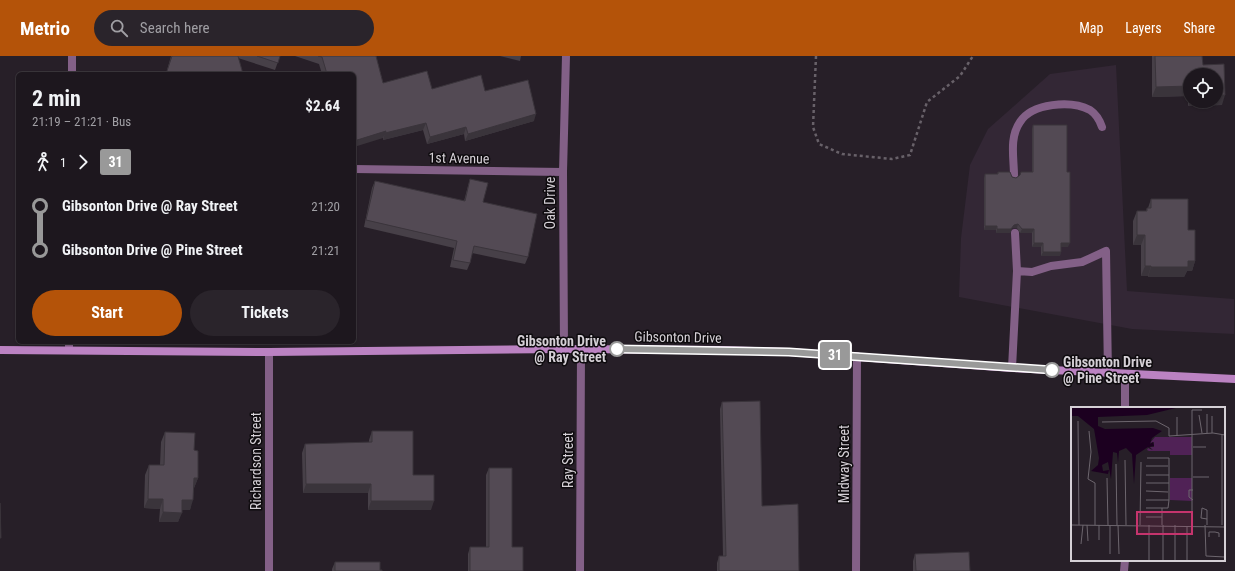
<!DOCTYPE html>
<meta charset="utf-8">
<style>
:root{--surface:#1d171e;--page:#2a242b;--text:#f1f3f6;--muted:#a09fa4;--line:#3b363c;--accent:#b45309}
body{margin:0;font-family:"Roboto Condensed",sans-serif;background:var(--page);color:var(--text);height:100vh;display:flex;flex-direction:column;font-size:15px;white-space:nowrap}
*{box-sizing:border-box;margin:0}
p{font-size:13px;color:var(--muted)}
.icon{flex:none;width:22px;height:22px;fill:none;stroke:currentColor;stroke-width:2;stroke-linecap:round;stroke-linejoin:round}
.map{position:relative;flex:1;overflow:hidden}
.drawer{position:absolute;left:16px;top:16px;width:340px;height:272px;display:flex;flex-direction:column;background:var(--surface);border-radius:6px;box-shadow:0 1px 3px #0004,0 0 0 1px var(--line)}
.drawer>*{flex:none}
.badge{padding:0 8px;border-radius:3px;font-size:14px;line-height:26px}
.controls{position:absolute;left:1183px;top:12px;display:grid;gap:8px}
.controls a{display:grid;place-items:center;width:40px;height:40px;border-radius:50%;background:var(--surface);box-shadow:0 1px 3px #0004,0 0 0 1px var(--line);font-size:20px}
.map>.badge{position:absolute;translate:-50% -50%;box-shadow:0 0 0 2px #fff}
.legs{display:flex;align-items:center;gap:6px;height:44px;padding:0 16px;font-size:13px}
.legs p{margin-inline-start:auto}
.summary{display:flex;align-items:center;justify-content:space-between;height:68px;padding:0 16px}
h1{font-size:22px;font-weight:700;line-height:30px}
.button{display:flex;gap:8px;margin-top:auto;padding:8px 16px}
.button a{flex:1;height:46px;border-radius:24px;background:var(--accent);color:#fff;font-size:16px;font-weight:700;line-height:46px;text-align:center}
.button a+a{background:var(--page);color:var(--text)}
ul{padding:0 16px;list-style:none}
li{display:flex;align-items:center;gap:14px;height:44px;font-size:15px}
li i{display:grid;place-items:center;width:6px;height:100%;margin:0 5px;background:currentColor}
li i::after{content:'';width:10px;height:10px;margin:-5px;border:3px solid;border-radius:50%;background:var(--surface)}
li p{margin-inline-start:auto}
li:first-child i{background:linear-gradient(#0000 50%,currentColor 0)}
li:last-child i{background:linear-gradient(currentColor 50%,#0000 0)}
header{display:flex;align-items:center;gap:24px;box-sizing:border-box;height:56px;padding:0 20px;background:var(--accent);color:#fff}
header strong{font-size:19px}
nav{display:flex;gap:22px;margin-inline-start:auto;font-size:14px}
.search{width:280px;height:36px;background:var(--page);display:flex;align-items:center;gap:10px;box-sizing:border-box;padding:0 14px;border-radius:22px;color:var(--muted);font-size:15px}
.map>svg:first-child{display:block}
.built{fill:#332735}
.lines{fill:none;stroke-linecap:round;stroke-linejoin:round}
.path{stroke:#686169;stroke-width:2.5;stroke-dasharray:3 3;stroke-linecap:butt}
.service{stroke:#836087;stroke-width:8}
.minor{stroke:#836087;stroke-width:8}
.secondary{stroke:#bb82c2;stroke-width:8}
.wall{fill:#474048;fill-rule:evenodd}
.shaded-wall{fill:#3a343b}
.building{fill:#534a54;stroke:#3a343b}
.line-1-casing{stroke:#fff;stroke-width:9}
.line-1{stroke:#999;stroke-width:6}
.stop-1-dot{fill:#fff;stroke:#999;stroke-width:2}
.labels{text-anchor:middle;stroke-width:3;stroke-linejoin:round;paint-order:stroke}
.street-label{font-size:14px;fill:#d5d0d6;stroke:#0e0b0e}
.stop-label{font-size:14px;font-weight:bold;fill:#d5d0d6;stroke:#0e0b0e;text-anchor:end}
.inset-road{fill:none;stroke:#6d666e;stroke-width:1}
.view{fill:#c5346d;fill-opacity:0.15;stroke:#c5346d;stroke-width:2}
.inset-edge{fill:none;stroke:#d5d0d6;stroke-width:2}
</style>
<header>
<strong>Metrio</strong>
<div class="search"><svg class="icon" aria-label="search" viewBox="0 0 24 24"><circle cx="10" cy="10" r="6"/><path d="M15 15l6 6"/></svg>Search here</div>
<nav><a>Map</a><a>Layers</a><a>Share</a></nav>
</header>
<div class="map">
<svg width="1235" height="515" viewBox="0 0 1235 515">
<rect width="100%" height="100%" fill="#271f28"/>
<!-- built -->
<path class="built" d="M 1116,9 L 1127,235 L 1234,243 L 1234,278 L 1132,273 L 959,241 L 961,182 L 970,109 L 988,73 L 1050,18 Z"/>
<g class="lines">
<!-- path -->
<path class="path" d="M 816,0 L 813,71 L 819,88 L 842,98 L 892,103 L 910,99 L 927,46 L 960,20 L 973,0"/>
<!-- service -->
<path class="service" d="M 1014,120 C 1014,102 1009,82 1020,66 C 1032,47 1071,44 1090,54 C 1096,58 1100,65 1102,71
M 1017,215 L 1032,216 L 1051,210 L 1082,206 L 1106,195 L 1108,317
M 1012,312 L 1017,215 L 1015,177"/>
<!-- minor -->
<path class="minor" d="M 72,18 L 72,0
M 354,113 L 563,116
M 564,293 L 563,116 L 566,0
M 69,294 L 69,286
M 1125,352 L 1125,318
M 269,515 L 269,296
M 580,515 L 581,293
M 856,515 L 857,300
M 1124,515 L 1125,504"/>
<!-- secondary -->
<path class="secondary" d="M 0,294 L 269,296 L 564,293 L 719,294 L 789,296 L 1012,312 L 1235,323"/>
</g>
<!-- wall -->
<path class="wall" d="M 171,0 L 280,0 L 275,14 L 238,2 L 243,18 L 166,18 Z
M 295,0 L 376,0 L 383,27 L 432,33 L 485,35 L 534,65 L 465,85 L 464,78 L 427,88 L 423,74 L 383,84 L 383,82 L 354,18 L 322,18 L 319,8 Z
M 500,0 L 521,0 L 520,5 Z
M 1152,0 L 1202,0 L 1203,9 L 1222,49 L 1188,50 L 1188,40 L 1152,41 ZM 1190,19 L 1216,45 L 1190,45 Z
M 1033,69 L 1067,116 L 1068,191 L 1061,191 L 1060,200 L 1041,200 L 1041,191 L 1032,191 L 1032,177 L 1020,177 L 1017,172 L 1012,172 L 1010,177 L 996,177 L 996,174 L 984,174 L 984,122 L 985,118 L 997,118 L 998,116 L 1016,122 L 1032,116 L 1032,73 Z
M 470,123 L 483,146 L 528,201 L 525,208 L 472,197 L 470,207 L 467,214 L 450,211 L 454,192 L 364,171 L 372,132 L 375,125 L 464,145 L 468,130 Z
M 1151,143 L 1188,174 L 1195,205 L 1192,215 L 1187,215 L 1184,221 L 1148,221 L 1148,220 L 1141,220 L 1141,189 L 1133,189 L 1133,165 L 1137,155 L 1146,155 L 1147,152 L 1148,152 Z
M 722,346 L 762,450 L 799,515 L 717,515 L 717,507 L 719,500 L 723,500 L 720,353 Z
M 372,375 L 413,419 L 431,454 L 368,454 L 368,437 L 303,437 L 302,397 L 305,388 L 369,387 L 369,384 Z
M 165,376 L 194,394 L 198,422 L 194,432 L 190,454 L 182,454 L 178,466 L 159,466 L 160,453 L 144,452 L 145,419 L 149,409 L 160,409 L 161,386 Z
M 489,412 L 512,491 L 523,515 L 468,515 L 468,498 L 470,491 L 486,491 L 486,419 Z
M 915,498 L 970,515 L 913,515 L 913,505 Z
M 335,506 L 380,514 L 382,515 L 332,515 L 332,513 Z"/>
<!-- shaded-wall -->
<path class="shaded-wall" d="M 1190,30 L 1190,36 L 1188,40 L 1152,41 L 1156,31 Z
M 1216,39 L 1225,39 L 1222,49 L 1188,50 L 1190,45 L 1216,45 Z
M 536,58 L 534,65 L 465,85 L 468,78 Z
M 426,67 L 423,74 L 383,84 L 385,77 Z
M 466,71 L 464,78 L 427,88 L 430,81 Z
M 386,75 L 383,82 L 354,91 L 354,85 Z
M 1018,168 L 1017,172 L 1012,172 L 1010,177 L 996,177 L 997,173 L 1014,169 Z
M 985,170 L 997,170 L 996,174 L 984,174 Z
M 1022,173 L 1034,173 L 1032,177 L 1020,177 Z
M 1137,179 L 1145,179 L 1141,189 L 1133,189 Z
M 1034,187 L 1043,187 L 1041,191 L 1032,191 Z
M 1061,187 L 1070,187 L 1068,191 L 1060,191 Z
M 1043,196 L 1061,196 L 1060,200 L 1041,200 Z
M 1188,205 L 1195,205 L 1192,215 L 1187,215 L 1184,221 L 1148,221 L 1151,211 Z
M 1145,210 L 1151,210 L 1148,220 L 1141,220 Z
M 194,422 L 198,422 L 194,432 L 190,432 Z
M 306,428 L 371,428 L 368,437 L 303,437 Z
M 148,443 L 163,443 L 160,453 L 144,452 Z
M 182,444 L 193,444 L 190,454 L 179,454 Z
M 371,445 L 434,445 L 431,454 L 368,454 Z
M 163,456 L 182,457 L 178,466 L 159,466 Z"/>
<!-- building -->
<path class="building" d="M 172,0 L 238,0 L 243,18 L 166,18 Z
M 257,0 L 280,0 L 278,7 Z
M 318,0 L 376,0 L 383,27 L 427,15 L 432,33 L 481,19 L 485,35 L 528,24 L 536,58 L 468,78 L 466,71 L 430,81 L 426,67 L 385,77 L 386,75 L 354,85 L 354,18 L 327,18 L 322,1 Z
M 1155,0 L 1202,0 L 1203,9 L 1224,8 L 1225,39 L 1216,39 L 1216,19 L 1190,19 L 1190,30 L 1156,31 Z
M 1033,69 L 1067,69 L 1067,116 L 1070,116 L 1070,187 L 1061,187 L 1061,196 L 1043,196 L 1043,187 L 1034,187 L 1034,173 L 1022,173 L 1018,168 L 1014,169 L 1011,173 L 997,173 L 997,170 L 985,170 L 985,118 L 998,118 L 998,116 L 1010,116 L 1012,121 L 1016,122 L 1020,119 L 1021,116 L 1033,116 Z
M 470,123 L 488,127 L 483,146 L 537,158 L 528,201 L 474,190 L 470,207 L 453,204 L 457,185 L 366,164 L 375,125 L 465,145 Z
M 1151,143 L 1188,143 L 1188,174 L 1195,174 L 1195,205 L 1188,205 L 1188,211 L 1151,211 L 1151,210 L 1145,210 L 1145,179 L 1137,179 L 1137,155 L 1147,155 L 1147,152 L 1151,152 Z
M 760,345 L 762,450 L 798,448 L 799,515 L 719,515 L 719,500 L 726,500 L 722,346 Z
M 372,375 L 413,375 L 413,419 L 434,419 L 434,445 L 371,445 L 371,428 L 306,428 L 305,388 L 372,386 Z
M 165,376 L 195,377 L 194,394 L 198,395 L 198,422 L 194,422 L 193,444 L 182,444 L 182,457 L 163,456 L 163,443 L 148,443 L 149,409 L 164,409 Z
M 489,412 L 512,412 L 512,491 L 523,491 L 523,515 L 470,515 L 470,491 L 489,491 Z
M 0,447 L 1,482 L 0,482 Z
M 969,496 L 970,515 L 916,515 L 915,498 Z
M 335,506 L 380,506 L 380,514 L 382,514 L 382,515 L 335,515 Z"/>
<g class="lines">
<!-- line-1 casing -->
<g class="line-1-casing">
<path id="line-1" d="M 617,293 L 789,296 L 1052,314"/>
</g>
<!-- line-1 -->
<use href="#line-1" class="line-1"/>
</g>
<!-- markers -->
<g class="stop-1-dot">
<circle cx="617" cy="293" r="7"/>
<circle cx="1052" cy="314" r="7"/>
</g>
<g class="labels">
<!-- street labels -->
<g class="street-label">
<text transform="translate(459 102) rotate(1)" y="5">1st Avenue</text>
<text transform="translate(550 147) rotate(-90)" y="5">Oak Drive</text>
<text transform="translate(678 281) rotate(1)" y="5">Gibsonton Drive</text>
<text transform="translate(568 404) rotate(-90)" y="5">Ray Street</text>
<text transform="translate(256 405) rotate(-90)" y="5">Richardson Street</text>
<text transform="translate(844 408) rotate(-90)" y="5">Midway Street</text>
</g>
<!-- stop labels -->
<g class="stop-label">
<text x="606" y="290">Gibsonton Drive<tspan x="606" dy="16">@ Ray Street</tspan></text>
<text x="1063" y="311" text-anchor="start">Gibsonton Drive<tspan x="1063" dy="16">@ Pine Street</tspan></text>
</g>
</g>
<!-- overview -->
<g transform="translate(1071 351)">
<rect width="154" height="154" fill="#271f28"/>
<path d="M 84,30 L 121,30 L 121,48 L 99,48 L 99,44 L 78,44 L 76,43 L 77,41 L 82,43 L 79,40 L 83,40 L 83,35 L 79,36 ZM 99,71 L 121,71 L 121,94 L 99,93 Z" fill="#502256"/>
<path d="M 0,0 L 109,0 L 76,8 L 27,10 L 27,19 L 34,22 L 82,21 L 91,24 L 81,31 L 79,37 L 82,35 L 83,39 L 78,40 L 81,43 L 77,40 L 65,48 L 63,77 L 61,47 L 55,41 L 48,44 L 47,56 L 46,46 L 42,45 L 40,72 L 37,55 L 31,58 L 32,64 L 38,63 L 37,67 L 20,64 L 27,58 L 28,51 L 23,22 L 7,9 L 0,9 Z" fill="#1c0020"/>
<path class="inset-road" d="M 136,7 L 136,26M 128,8 L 131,26M 7,14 L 8,118M 31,15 L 85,14 L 98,21 L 98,29 L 142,26 L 154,28M 18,24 L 20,45 L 17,72 L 24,76 L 24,118M 141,26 L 141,9M 151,27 L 151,118M 106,29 L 106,10M 122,40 L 135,40M 54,53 L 55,118M 45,57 L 46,118M 75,59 L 97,59M 75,68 L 98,68M 122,70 L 138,70M 36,71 L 37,118M 75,76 L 98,76M 75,84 L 97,85M 75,93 L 98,93M 122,93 L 118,90 L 118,83 L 122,83M 75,101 L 97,101 L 98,93 L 98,51 L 76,51M 75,110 L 91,110M 136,112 L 130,111 L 131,101 L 136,103 L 136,118M 0,118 L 154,120M 16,118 L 17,134M 28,118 L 28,133M 39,118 L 39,147M 47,118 L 48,147M 69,118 L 70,55M 91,118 L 91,101M 134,118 L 135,149 L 154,150M 121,119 L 121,3 L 131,3M 138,130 L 138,125 L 144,125 L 148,126 L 148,130M 10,137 L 12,118M 78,154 L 78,118M 92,154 L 92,118M 104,154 L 104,118M 116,154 L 116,119"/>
<path class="view" d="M 66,105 L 121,105 L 121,127 L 66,127 Z"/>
<rect width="154" height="154" class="inset-edge"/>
</g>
</svg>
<div class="controls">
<a><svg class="icon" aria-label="locate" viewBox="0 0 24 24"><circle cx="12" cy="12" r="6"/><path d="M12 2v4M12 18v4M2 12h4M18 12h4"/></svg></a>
</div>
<b class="badge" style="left:835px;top:299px;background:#999;color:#fff">31</b>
<section class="drawer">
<div class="summary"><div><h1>2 min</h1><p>21:19 – 21:21 · Bus</p></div><b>$2.64</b></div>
<div class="legs"><svg class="icon" aria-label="walk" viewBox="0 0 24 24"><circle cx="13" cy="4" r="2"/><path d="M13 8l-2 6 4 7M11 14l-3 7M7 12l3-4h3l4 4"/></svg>1<svg class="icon" aria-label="forward" viewBox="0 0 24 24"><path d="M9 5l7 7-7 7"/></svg><b class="badge" style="background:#999;color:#fff">31</b></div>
<ul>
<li><i style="color:#999"></i><b>Gibsonton Drive @ Ray Street</b><p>21:20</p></li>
<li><i style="color:#999"></i><b>Gibsonton Drive @ Pine Street</b><p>21:21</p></li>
</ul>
<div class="button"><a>Start</a><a>Tickets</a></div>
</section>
</div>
